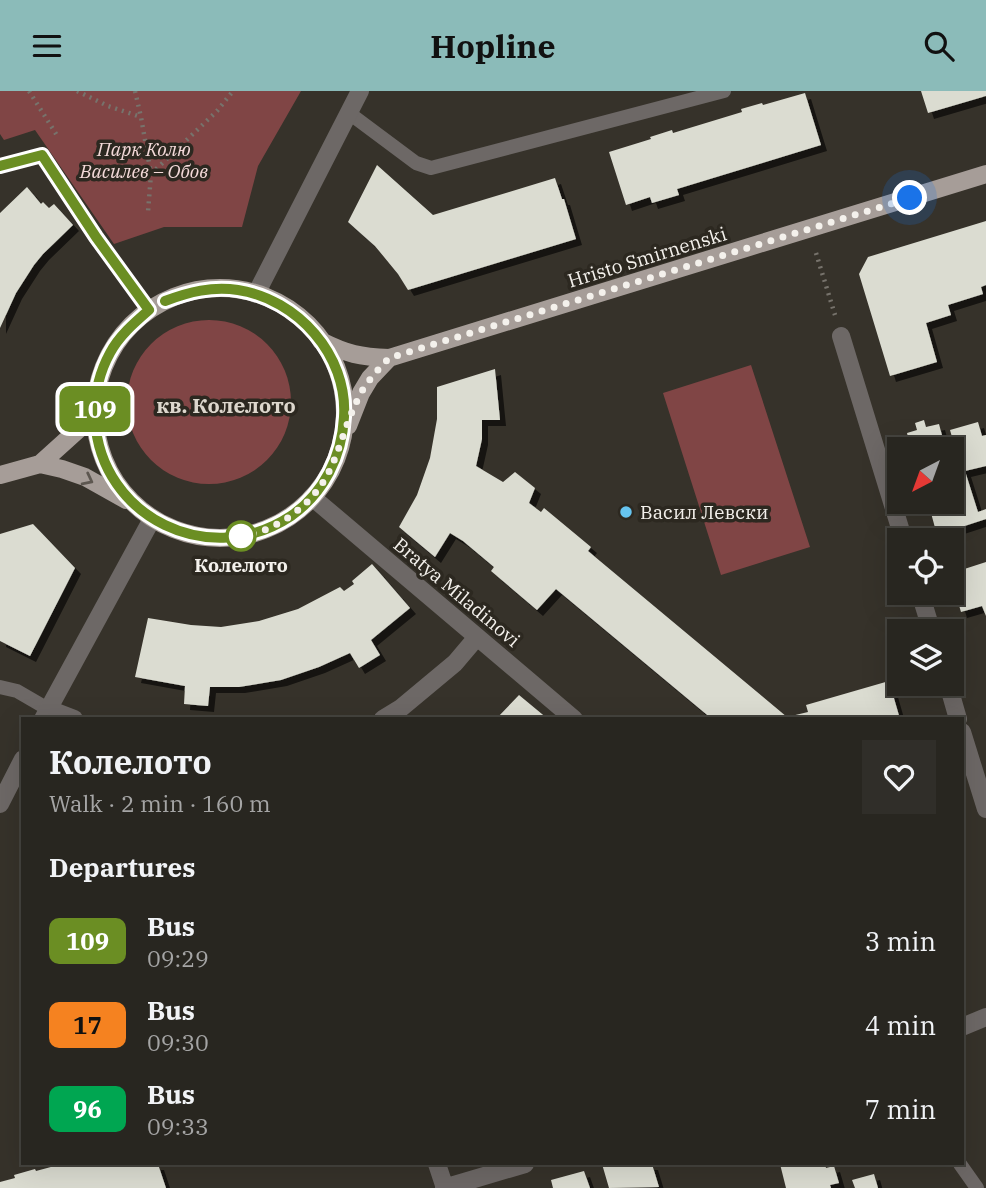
<!DOCTYPE html>
<meta charset="utf-8">
<style>
:root{--surface:#282620;--page:#302e29;--text:#f1f3f6;--muted:#a5a5a5;--line:#44433e;--accent:#8bbbb9}
body{margin:0;font-family:"IBM Plex Serif",serif;background:var(--page);color:var(--text);height:100vh;display:flex;flex-direction:column;font-size:26px;white-space:nowrap}
*{box-sizing:border-box;margin:0}
p{font-size:23px;color:var(--muted)}
.icon{flex:none;width:38px;height:38px;fill:none;stroke:currentColor;stroke-width:2;stroke-linecap:round;stroke-linejoin:round}
.map{position:relative;flex:1;overflow:hidden}
.panel{position:absolute;left:21px;top:626px;width:943px;height:448px;display:flex;flex-direction:column;background:var(--surface);border-radius:0px;box-shadow:0 7px 28px #0002,0 0 0 2px var(--line)}
.panel>*{flex:none}
.badge{padding:0 14px;border-radius:10px;font-size:24px;line-height:46px}
.needle{width:46px;rotate:221deg}
.controls{position:absolute;left:887px;top:346px;display:grid;gap:14px}
.controls a{display:grid;place-items:center;width:77px;height:77px;border-radius:0px;background:var(--surface);box-shadow:0 7px 28px #0002,0 0 0 2px var(--line);font-size:35px}
.you{position:absolute;width:35px;height:35px;margin:-18px;border:5px solid #fff;border-radius:50%;background:#1a73e8;box-shadow:0 0 0 10px #1a73e833}
.map>.badge{position:absolute;translate:-50% -50%;box-shadow:0 0 0 4px #fff}
h2{padding:0 28px;font-size:26px;line-height:63px}
.round{display:grid;place-items:center;flex:none;width:74px;height:74px;border-radius:0px;background:var(--page)}
.summary{display:flex;align-items:center;justify-content:space-between;height:119px;padding:0 28px}
h1{font-size:33px;font-weight:800;line-height:52px}
ul{padding:0;list-style:none}
li{display:flex;align-items:center;gap:21px;height:84px;padding:0 28px}
li div{flex:1}
li b{display:block;font-size:26px}
li em{font-style:normal}
li .badge{min-width:77px;font-weight:700;text-align:center}
header{display:flex;justify-content:space-between;align-items:center;height:91px;padding:0 28px;background:var(--accent);color:#111;font-size:32px;font-weight:800}
.map>svg:first-child{display:block}
.green{fill:#804545}
.building{fill:#dbdcd1;filter:url(#shadow)}
.lines{fill:none;stroke-linecap:round;stroke-linejoin:round}
.path{stroke:#77736c;stroke-width:4.5;stroke-dasharray:2 5;stroke-linecap:butt}
.service{stroke:#6d6866;stroke-width:14}
.minor{stroke:#6d6866;stroke-width:18}
.primary{stroke:#a69d98;stroke-width:18}
.oneway{stroke:#5d5750}
.line-casing{stroke:#fff;stroke-width:16}
.line{stroke:#6b8e23;stroke-width:10}
.walk{stroke:#f4f1ec;stroke-width:7;stroke-dasharray:0 12.6}
.poi-dot{fill:#66c4ef;stroke:#2c2820;stroke-width:2.5}
.stop-dot{fill:#fff;stroke:#6b8e23;stroke-width:3.5}
.labels{text-anchor:middle;stroke-width:7;stroke-linejoin:round;paint-order:stroke}
.park-label{font-size:19px;font-style:italic;fill:#f4dad9;stroke:#2c2820}
.street-label{font-size:19px;fill:#f4f1ec;stroke:#2c2820}
.poi-label{font-size:19px;fill:#f4f1ec;stroke:#2c2820;text-anchor:start}
.stop-label{font-size:19px;font-weight:bold;fill:#f4f1ec;stroke:#2c2820}
.neighbourhood-label{font-size:21px;font-weight:bold;fill:#ddd7cd;stroke:#2c2820}
</style>
<header><svg class="icon" aria-label="menu" viewBox="0 0 24 24"><path d="M4 6h16M4 12h16M4 18h16"/></svg>Hopline<svg class="icon" aria-label="search" viewBox="0 0 24 24"><circle cx="10" cy="10" r="6"/><path d="M15 15l6 6"/></svg></header>
<div class="map">
<svg width="986" height="1097" viewBox="0 0 986 1097">
<defs>
<filter id="shadow"><feDropShadow dx="6" dy="6" stdDeviation="0" flood-color="#0009"/></filter>
</defs>
<rect width="100%" height="100%" fill="#36322a"/>
<!-- green -->
<path class="green" d="M 0,0 L 301,0 L 258,75 L 242,136 L 164,136 L 114,153 L 35,39 L 4,49 L 0,43 Z
M127 311a82 82 0 1 1 164 0a82 82 0 1 1-164 0Z
M 751,274 L 810,456 L 721,484 L 663,302 Z"/>
<!-- building -->
<path class="building" d="M 921,0 L 986,0 L 986,5 L 928,22 Z
M 805,2 L 821,54 L 677,98 L 679,104 L 652,112 L 650,106 L 626,114 L 609,61 L 651,48 L 650,46 L 672,39 L 673,42 L 742,21 L 741,18 L 762,12 L 763,14 Z
M 377,74 L 433,124 L 555,87 L 562,108 L 564,108 L 576,148 L 408,199 L 398,183 L 375,155 L 348,131 Z
M 27,96 L 41,113 L 43,111 L 49,117 L 54,113 L 73,134 L 43,163 L 34,174 L 16,202 L 0,237 L 0,122 Z
M 986,130 L 986,194 L 981,196 L 983,203 L 948,214 L 951,224 L 926,232 L 937,271 L 890,285 L 859,183 L 868,166 Z
M 495,278 L 500,329 L 482,329 L 482,348 L 476,375 L 503,391 L 515,381 L 535,397 L 529,412 L 541,421 L 544,417 L 591,456 L 588,460 L 787,626 L 808,621 L 806,614 L 889,590 L 900,628 L 712,628 L 556,498 L 537,519 L 491,480 L 494,476 L 463,450 L 450,442 L 435,466 L 399,436 L 417,404 L 430,367 L 437,328 L 437,296 Z
M 924,329 L 926,336 L 939,333 L 943,348 L 952,346 L 950,339 L 978,331 L 982,345 L 986,344 L 986,375 L 965,380 L 978,421 L 986,418 L 986,428 L 937,444 L 928,411 L 952,411 L 952,359 L 939,359 L 945,356 L 945,354 L 929,359 L 911,359 L 907,342 L 917,339 L 915,332 Z
M 33,433 L 75,477 L 30,565 L 0,550 L 0,443 Z
M 986,471 L 986,525 L 982,515 L 961,521 L 952,491 L 952,482 Z
M 372,473 L 410,517 L 371,549 L 380,564 L 359,577 L 350,562 L 319,576 L 281,589 L 239,596 L 210,596 L 208,615 L 184,613 L 185,595 L 135,586 L 148,527 L 191,534 L 221,536 L 259,530 L 298,518 L 340,496 L 344,500 L 354,493 L 352,490 Z
M 519,604 L 548,628 L 496,628 Z
M 62,1073 L 158,1073 L 166,1097 L 0,1097 L 0,1091 L 15,1087 L 14,1084 L 35,1078 L 36,1080 Z
M 602,1073 L 652,1073 L 659,1096 L 609,1097 Z
M 780,1073 L 825,1073 L 826,1077 L 834,1075 L 839,1092 L 830,1094 L 831,1097 L 786,1097 Z
M 584,1080 L 590,1097 L 553,1097 L 551,1089 Z
M 874,1083 L 878,1097 L 855,1097 L 852,1089 Z"/>
<g class="lines">
<!-- path -->
<path class="path" d="M 29,0 L 58,46
M 77,0 L 108,15 L 141,26
M 135,0 L 141,26 L 151,83 L 148,121
M 151,83 L 217,20 L 233,0
M 816,162 L 835,224"/>
<!-- service -->
<path class="service" d="M 349,22 L 416,72 L 431,77 L 724,0
M 0,75 L 42,64 L 96,147 L 149,219
M 0,596 L 17,600 L 48,618
M 960,1073 L 977,1097"/>
<!-- minor -->
<path class="minor" d="M 256,203 L 360,0
M 841,245 L 904,450
M 312,406 L 574,628
M 920,502 L 932,541
M 948,593 L 958,628
M 48,618 L 74,628
M 43,628 L 152,428
M 383,628 L 401,617 L 455,572 L 477,546
M 962,641 L 986,718
M 0,713 L 23,668
M 962,936 L 986,926
M 437,1073 L 445,1097
M 444,1097 L 525,1073"/>
<!-- primary -->
<path class="primary" d="M95 322a125 125 0 1 1 250 0a125 125 0 1 1-250 0Z
M 321,250 C 347,263 360,266 389,267 L 986,83
M 348,335 L 361,302 L 370,287 L 389,267
M 40,373 L 62,378 L 85,386 L 126,409
M 0,384 L 40,373 L 81,336 L 95,318"/>
</g>
<!-- one-way arrows -->
<defs><path id="oneway-chevron" d="M-2-3.5L2.5 0L-2 3.5" fill="none" stroke-width="1.6" stroke-linecap="round" stroke-linejoin="round" transform="scale(1.75)"/></defs>
<use class="oneway" href="#oneway-chevron" transform="translate(88 389) rotate(27)"/>
<g class="lines">
<!-- line casing -->
<g class="line-casing">
<path id="line" d="M 0,75 L 42,64 L 96,146 L 149,219 C 134,232 119,245 110,262 C 99,282 94,306 95,329 C 101,427 210,479 291,425 C 324,402 342,365 344,326 C 348,264 297,208 238,199 C 212,195 189,201 165,210"/>
</g>
<!-- line -->
<use href="#line" class="line"/>
<!-- walk -->
<path class="walk" d="M 241,445 C 256,444 273,436 286,428 C 341,391 334,351 362,300 C 369,288 379,278 389,267 L 910,107"/>
</g>
<!-- markers -->
<circle class="poi-dot" cx="626" cy="421" r="7"/>
<circle class="stop-dot" cx="241" cy="445" r="14"/>
<g class="labels">
<!-- park labels -->
<g class="park-label">
<text x="144" y="65">Парк Колю<tspan x="144" dy="22">Василев – Обов</tspan></text>
</g>
<!-- street labels -->
<g class="street-label">
<text transform="translate(647 166) rotate(-17)" y="7">Hristo Smirnenski</text>
<text transform="translate(457 501) rotate(40)" y="7">Bratya Miladinovi</text>
</g>
<!-- poi labels -->
<g class="poi-label">
<text x="640" y="428">Васил Левски</text>
</g>
<!-- stop labels -->
<g class="stop-label">
<text x="241" y="481">Колелото</text>
</g>
<!-- neighbourhood labels -->
<g class="neighbourhood-label">
<text x="226" y="322">кв. Колелото</text>
</g>
</g>
</svg>
<div class="controls">
<a><svg class="needle" viewBox="-14 -14 28 28"><path d="M0-13l5 13h-10z" fill="#e53935"/><path d="M0 13l5-13h-10z" fill="#a5a5a5"/></svg></a>
<a><svg class="icon" aria-label="locate" viewBox="0 0 24 24"><circle cx="12" cy="12" r="6"/><path d="M12 2v4M12 18v4M2 12h4M18 12h4"/></svg></a>
<a><svg class="icon" aria-label="layers" viewBox="0 0 24 24"><path d="M12 4l9 5-9 5-9-5zM3 14l9 5 9-5"/></svg></a>
</div>
<div class="you" style="left:910px;top:107px"></div>
<b class="badge" style="left:95px;top:318px;background:#6b8e23;color:#fff">109</b>
<section class="panel">
<div class="summary"><div><h1>Колелото</h1><p>Walk · 2 min · 160 m</p></div><a class="round"><svg class="icon" aria-label="heart" viewBox="0 0 24 24"><path d="M12 20l-8-8c-3-5 5-10 8-4 3-6 11-1 8 4z"/></svg></a></div>
<h2>Departures</h2>
<ul>
<li><span class="badge" style="background:#6b8e23;color:#fff">109</span><div><b>Bus</b><p>09:29</p></div><em>3 min</em></li>
<li><span class="badge" style="background:#f58220;color:#111">17</span><div><b>Bus</b><p>09:30</p></div><em>4 min</em></li>
<li><span class="badge" style="background:#00a651;color:#fff">96</span><div><b>Bus</b><p>09:33</p></div><em>7 min</em></li>
</ul>
</section>
</div>
